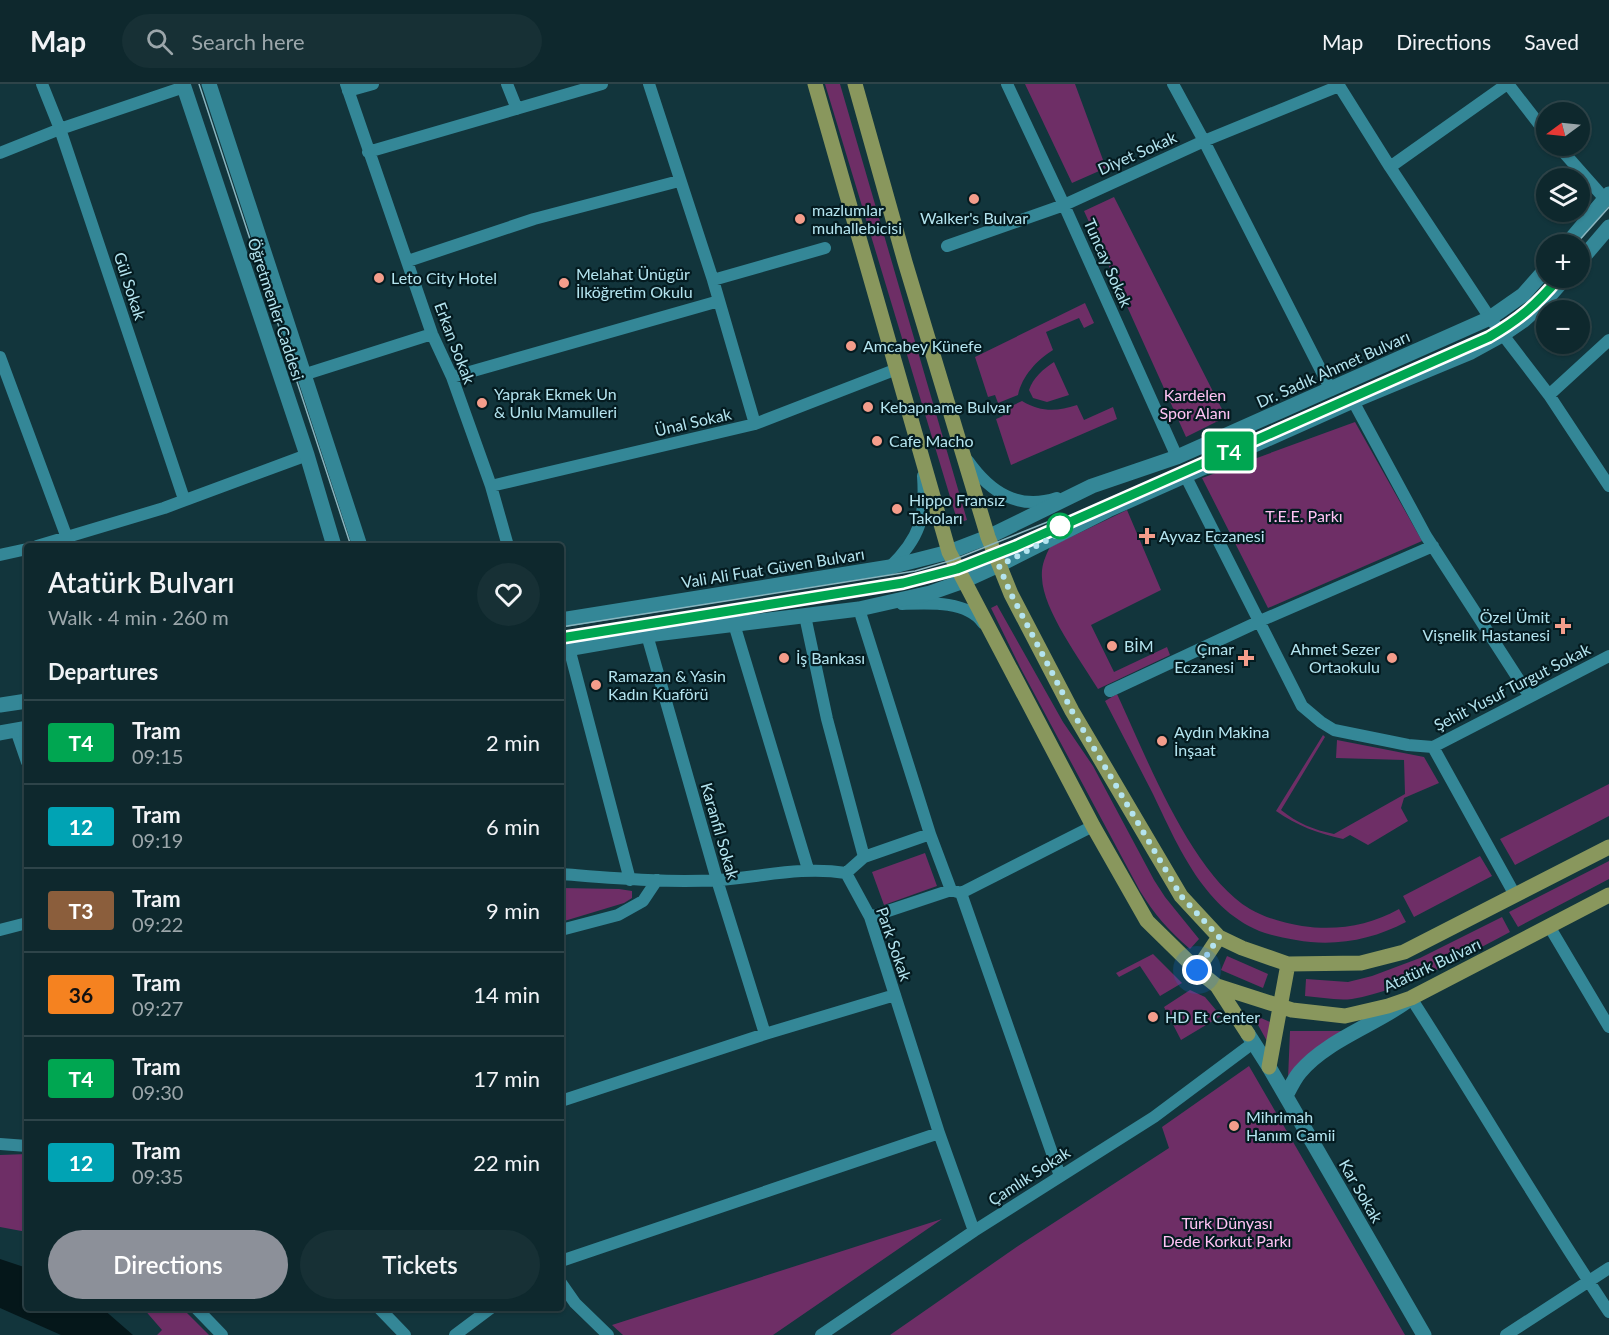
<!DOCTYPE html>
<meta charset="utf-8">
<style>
:root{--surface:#0e282d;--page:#173035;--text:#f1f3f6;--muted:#9ba6aa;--line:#2e4449;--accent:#8c9099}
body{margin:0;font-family:Lato,sans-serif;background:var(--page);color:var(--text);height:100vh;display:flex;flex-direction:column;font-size:22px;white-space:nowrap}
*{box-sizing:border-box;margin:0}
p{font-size:20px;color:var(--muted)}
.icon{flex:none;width:33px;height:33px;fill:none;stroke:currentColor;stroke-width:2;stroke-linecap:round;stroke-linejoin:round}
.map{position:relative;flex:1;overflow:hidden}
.panel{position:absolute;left:24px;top:459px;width:540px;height:768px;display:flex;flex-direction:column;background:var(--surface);border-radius:6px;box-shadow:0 2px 4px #0004,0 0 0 2px var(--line)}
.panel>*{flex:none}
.badge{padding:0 12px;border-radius:4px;font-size:21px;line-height:39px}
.needle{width:39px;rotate:255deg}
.buttons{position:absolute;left:1536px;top:18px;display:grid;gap:12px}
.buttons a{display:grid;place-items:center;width:54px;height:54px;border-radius:50%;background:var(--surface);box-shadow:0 2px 4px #0004,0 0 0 2px var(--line);font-size:30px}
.you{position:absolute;width:30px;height:30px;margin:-15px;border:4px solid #fff;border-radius:50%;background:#1a73e8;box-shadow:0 0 0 9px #1a73e833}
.map>.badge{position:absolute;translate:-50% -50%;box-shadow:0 0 0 3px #fff}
h2{padding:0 24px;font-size:22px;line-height:54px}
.round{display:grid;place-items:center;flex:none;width:63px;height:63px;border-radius:32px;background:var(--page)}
.summary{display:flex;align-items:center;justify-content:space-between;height:102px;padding:0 24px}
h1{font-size:28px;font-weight:600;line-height:45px}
.button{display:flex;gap:12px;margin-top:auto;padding:12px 24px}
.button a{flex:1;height:69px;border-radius:36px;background:var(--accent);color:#fff;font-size:24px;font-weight:600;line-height:69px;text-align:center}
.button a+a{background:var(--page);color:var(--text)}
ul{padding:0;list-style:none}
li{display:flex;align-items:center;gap:18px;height:84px;padding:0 24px;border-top:2px solid var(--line)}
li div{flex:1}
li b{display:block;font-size:22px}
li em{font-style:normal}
li .badge{min-width:66px;font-weight:700;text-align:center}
header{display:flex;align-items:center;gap:36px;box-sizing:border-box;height:84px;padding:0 30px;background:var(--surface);border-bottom:2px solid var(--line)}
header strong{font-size:28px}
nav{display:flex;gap:33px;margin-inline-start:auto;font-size:21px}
.search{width:420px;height:54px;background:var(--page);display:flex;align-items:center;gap:15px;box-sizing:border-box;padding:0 21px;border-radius:33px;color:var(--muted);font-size:22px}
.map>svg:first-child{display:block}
.green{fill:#6e2e66}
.water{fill:#05171a}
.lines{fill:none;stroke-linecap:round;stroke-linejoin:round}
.street{stroke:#348797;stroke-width:12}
.secondary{stroke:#348797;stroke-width:15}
.primary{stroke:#89975d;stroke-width:15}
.tram{stroke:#89b5bf;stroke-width:1.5}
.line-casing{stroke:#fff;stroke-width:14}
.line{stroke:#00a651;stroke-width:9}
.walk{stroke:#b4e4ef;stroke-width:6;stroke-dasharray:0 10.8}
.poi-dot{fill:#f49d8b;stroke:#041b20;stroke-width:2}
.stop-dot{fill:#fff;stroke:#00a651;stroke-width:3}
.labels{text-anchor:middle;stroke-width:4.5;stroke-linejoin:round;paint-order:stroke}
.street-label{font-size:16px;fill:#b4e4ef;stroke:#041b20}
.poi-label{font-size:16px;fill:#b4e4ef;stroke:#041b20;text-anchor:start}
.park-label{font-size:16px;fill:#ffc3f4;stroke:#041b20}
</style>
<header>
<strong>Map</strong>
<div class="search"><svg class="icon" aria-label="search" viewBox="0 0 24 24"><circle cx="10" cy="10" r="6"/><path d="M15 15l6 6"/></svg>Search here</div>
<nav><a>Map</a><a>Directions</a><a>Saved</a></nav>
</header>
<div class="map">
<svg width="1609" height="1251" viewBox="0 0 1609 1251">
<rect width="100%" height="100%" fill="#12353c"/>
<!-- green -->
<path class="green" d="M 825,0 L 840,0 L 967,436 L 958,439 Z
M 1025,0 L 1075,0 L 1106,84 L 1072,99 Z
M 1114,113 L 1226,333 L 1186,353 L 1084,127 Z
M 1085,219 L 1094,239 L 1084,244 L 1079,234 L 1046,248 L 1053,266 C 1037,276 1022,292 1018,311 L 998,319 L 995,311 L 988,313 L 975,273 Z
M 1054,278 L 1069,311 L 1047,318 L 1033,314 L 1029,306 C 1033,294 1043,285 1054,278 Z
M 1022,317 C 1041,328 1056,328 1077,321 L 1084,336 L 1113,323 L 1117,335 L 1011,381 L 996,335 L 1003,332 L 1001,327 Z
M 1355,338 L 1422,457 L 1268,524 L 1202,394 Z
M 1127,426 L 1161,506 L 1091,541 L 1114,588 L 1167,563 L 1170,571 L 1098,605 C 1081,577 1043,526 1042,494 C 1041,482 1045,473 1050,463 Z
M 997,521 L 1063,638 L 1093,682 L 1154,796 L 1165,813 L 1199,855 L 1190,865 C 1169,847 1154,830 1140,807 L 1020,583 L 991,524 Z
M 1117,610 C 1146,672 1191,790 1250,825 C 1265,834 1285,839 1302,842 C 1336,847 1369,842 1399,825 L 1406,838 C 1372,856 1334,863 1296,856 C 1285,854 1274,852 1265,849 C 1205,828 1178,762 1153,710 C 1137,679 1121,648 1105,617 Z
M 1323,651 L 1325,653 L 1281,726 C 1297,739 1314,746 1334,750 L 1405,710 L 1404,676 L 1336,674 L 1337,656 L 1424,673 L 1439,699 L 1404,714 L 1401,724 L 1408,737 L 1368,761 L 1350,751 L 1343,755 C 1318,749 1297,742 1276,727 Z
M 1609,700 L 1609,732 L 1515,781 L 1500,755 Z
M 925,769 L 937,802 L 884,821 L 872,788 Z
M 1480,772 L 1492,792 L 1414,833 L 1403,812 Z
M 1609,777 L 1609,795 L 1518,843 L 1509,828 Z
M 561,804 L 619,805 L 632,807 L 632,814 L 624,819 L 561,838 Z
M 1502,833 L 1510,848 C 1460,874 1408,905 1352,915 C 1337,917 1320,913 1305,912 L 1306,895 L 1348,898 L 1372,892 L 1420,874 Z
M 1153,870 L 1182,899 L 1160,912 L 1140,882 L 1119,893 L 1116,889 Z
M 1227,872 L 1268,890 L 1263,904 L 1221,886 Z
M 1190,906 L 1205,913 L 1221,932 L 1181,956 L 1164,923 Z
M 1252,930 L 1270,938 L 1268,959 Z
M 1290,947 L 1344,947 C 1319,962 1304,969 1288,995 Z
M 1249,982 L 1405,1251 L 890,1251 L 1018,1162 L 1169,1064 L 1162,1043 Z
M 27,1070 L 27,1148 L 0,1143 L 0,1071 Z
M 942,1135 L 773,1251 L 623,1251 L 612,1241 Z
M 143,1224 L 182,1224 L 209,1251 L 157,1251 L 162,1246 Z"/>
<!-- water -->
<path class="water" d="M 0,1175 L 27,1184 L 27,1224 L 102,1224 L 133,1251 L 61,1251 L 0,1224 Z"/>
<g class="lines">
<!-- street -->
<path class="street" d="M 42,0 L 60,45 L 184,415
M 346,0 L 432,250 L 452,293 L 491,402 L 508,462
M 507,0 L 517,25
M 649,0 L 713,196 L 755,340
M 1007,0 L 1064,121 L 1177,373
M 1173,0 L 1204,57 L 1331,306
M 1338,0 L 1390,83 L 1490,234 L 1549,311 L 1609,402
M 1508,0 L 1546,49
M 348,7 L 373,0
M 1558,62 L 1605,115
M 368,68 L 602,0
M 0,69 L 60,45 L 184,3
M 1390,83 L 1507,0
M 947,162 L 1064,121 L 1204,57 L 1339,2
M 408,177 L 534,135 L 679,97
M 713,196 L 825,164
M 0,273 L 67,454
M 306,290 L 432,250
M 452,293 L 719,217
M 1549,311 L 1609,256
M 1353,317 L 1426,452 L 1530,613
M 968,377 C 990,408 1018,427 1057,414
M 1185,391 L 1302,622 L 1321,638 L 1334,646 L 1408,661 L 1433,663 L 1609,572
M 491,402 L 755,340 L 897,285
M 37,462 L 164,424 L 307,371
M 0,471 L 27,465
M 890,483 C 920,454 926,433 923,392
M 902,520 C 927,519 967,516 983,539
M 859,525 L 930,750 L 951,806
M 805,532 L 827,635 L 864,773 L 846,789
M 734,540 L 808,785
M 647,551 L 717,796 L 765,950
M 569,564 L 630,796
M 1110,607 L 1260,537 L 1433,462
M 16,646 L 27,678
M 1433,663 L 1515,811
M 864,773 L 930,750
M 561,790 C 613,794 666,799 718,796 C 761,793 802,782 846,789 L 870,833 L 939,1049 L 974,1147
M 961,809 L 1060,1092
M 870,833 L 951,806 L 961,809 L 1093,742
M 1549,842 L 1609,943
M 0,846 L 27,839
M 561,846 L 618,831 L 643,817 L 657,796
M 1411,914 C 1478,1018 1540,1125 1609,1228
M 561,1017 L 765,950 L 895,911
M 0,1060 L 27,1062
M 561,1177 L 939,1049
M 561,1199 L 575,1219 L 608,1251
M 196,1224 L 222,1251
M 379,1224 L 405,1251
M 455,1251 L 491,1224
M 821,1251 L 974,1147 L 1154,1033 L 1253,959
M 1506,1251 L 1609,1184"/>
<!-- secondary -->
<path class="secondary" d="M 183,0 L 307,371 L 334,462
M 209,0 L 360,462
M 1567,160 L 1609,110
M 1580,177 L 1609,143
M 561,536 L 890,483 L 949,468 L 988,453 L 1092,402 L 1177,373 L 1490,234 L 1523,211 L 1546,185
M 561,566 L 647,551 L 859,525 L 930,509 L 964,497 L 999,481 L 1108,426 L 1353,317 L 1471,268 L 1502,251 L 1524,236 L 1544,218 L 1565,194
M 0,621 L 27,617
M 0,649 L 27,644
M 1248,950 L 1269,983 L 1424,1251
M 1286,1012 C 1290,1004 1294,995 1300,988 C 1326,957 1374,941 1406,918"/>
<!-- primary -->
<path class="primary" d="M 815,0 L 949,468 L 1093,742 L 1147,837 L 1197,886 L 1217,902 L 1292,926 L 1345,932 L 1388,922 L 1411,914 L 1609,811
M 855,0 L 905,178 L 988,453 L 1011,510 L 1072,627 L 1181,812 L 1219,853 L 1242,864 L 1288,880 L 1361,879 L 1404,868 L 1609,763
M 1197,886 L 1219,853
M 1217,902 L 1248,950
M 1269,983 L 1288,880"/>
<!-- tram -->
<path class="tram" d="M 199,0 L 351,462
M 1576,160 L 1609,123
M 561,543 L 915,487 L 953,476 L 1050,437
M 561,554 L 903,499 L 957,485 L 1016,462 L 1489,253 C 1519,236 1537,220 1559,194"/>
</g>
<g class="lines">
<!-- line casing -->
<g class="line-casing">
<path id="line" d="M 561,554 L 903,499 L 957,485 L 1016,462 L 1489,253 C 1520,235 1536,221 1559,194"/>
</g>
<!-- line -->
<use href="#line" class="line"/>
<!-- walk -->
<path class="walk" d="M 1060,442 L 1055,452 L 999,482 L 1011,510 L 1072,627 L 1181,812 L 1219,853 L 1197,886"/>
</g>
<!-- markers -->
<g class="poi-dot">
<circle cx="974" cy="115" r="6"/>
<circle cx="800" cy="135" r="6"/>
<circle cx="379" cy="194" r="6"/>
<circle cx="564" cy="199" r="6"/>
<circle cx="851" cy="262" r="6"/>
<circle cx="482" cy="319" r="6"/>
<circle cx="868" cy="323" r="6"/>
<circle cx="877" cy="357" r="6"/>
<circle cx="897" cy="425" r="6"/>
<path d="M1144 443h6v6h6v6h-6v6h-6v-6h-6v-6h6z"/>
<path d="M1560 533h6v6h6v6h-6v6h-6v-6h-6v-6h6z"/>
<circle cx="1112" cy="562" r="6"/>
<circle cx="784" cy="574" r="6"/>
<path d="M1243 565h6v6h6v6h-6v6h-6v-6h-6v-6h6z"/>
<circle cx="1392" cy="574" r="6"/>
<circle cx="596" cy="601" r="6"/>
<circle cx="1162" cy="657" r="6"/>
<circle cx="1153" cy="933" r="6"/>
<circle cx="1234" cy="1042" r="6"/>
</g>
<circle class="stop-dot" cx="1060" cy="442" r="12"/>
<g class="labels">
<!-- street labels -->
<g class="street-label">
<text transform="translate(1137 69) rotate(-24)" y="6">Diyet Sokak</text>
<text transform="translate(1108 179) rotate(66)" y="6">Tuncay Sokak</text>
<text transform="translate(130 202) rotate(72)" y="6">Gül Sokak</text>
<text transform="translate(276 225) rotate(72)" y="6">Öğretmenler Caddesi</text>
<text transform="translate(455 259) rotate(69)" y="6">Erkan Sokak</text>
<text transform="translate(1333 285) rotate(-24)" y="6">Dr. Sadık Ahmet Bulvarı</text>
<text transform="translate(693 338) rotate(-13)" y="6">Ünal Sokak</text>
<text transform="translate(773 484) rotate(-9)" y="6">Vali Ali Fuat Güven Bulvarı</text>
<text transform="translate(1512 603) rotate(-27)" y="6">Şehit Yusuf Turgut Sokak</text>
<text transform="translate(720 747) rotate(74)" y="6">Karanfil Sokak</text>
<text transform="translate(894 860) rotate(71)" y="6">Park Sokak</text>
<text transform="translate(1432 881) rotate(-25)" y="6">Atatürk Bulvarı</text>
<text transform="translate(1029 1092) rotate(-33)" y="6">Çamlık Sokak</text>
<text transform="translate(1361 1107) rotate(60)" y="6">Kar Sokak</text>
</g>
<!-- poi labels -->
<g class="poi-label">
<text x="812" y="132">mazlumlar<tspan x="812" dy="18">muhallebicisi</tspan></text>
<text x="974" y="140" text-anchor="middle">Walker's Bulvar</text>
<text x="576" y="196">Melahat Ünügür<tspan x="576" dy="18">İlköğretim Okulu</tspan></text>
<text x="391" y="200">Leto City Hotel</text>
<text x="863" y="268">Amcabey Künefe</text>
<text x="494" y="316">Yaprak Ekmek Un<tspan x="494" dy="18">&amp; Unlu Mamulleri</tspan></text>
<text x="880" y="329">Kebapname Bulvar</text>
<text x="889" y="363">Cafe Macho</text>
<text x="909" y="422">Hippo Fransız<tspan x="909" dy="18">Takoları</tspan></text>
<text x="1159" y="458">Ayvaz Eczanesi</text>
<text x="1550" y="539" text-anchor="end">Özel Ümit<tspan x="1550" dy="18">Vişnelik Hastanesi</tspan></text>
<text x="1124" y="568">BİM</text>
<text x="1234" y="571" text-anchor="end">Çınar<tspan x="1234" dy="18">Eczanesi</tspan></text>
<text x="1380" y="571" text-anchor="end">Ahmet Sezer<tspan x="1380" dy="18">Ortaokulu</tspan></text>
<text x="796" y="580">İş Bankası</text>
<text x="608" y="598">Ramazan &amp; Yasin<tspan x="608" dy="18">Kadın Kuaförü</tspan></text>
<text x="1174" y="654">Aydın Makina<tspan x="1174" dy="18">İnşaat</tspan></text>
<text x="1165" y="939">HD Et Center</text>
<text x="1246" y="1039">Mihrimah<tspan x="1246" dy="18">Hanım Camii</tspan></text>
</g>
<!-- park labels -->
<g class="park-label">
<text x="1195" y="317">Kardelen<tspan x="1195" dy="18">Spor Alanı</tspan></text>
<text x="1304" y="438">T.E.E. Parkı</text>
<text x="1227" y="1145">Türk Dünyası<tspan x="1227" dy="18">Dede Korkut Parkı</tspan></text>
</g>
</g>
</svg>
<div class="buttons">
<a><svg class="needle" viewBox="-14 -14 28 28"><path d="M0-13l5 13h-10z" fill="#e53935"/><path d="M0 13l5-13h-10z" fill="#9ba6aa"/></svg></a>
<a><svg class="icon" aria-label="layers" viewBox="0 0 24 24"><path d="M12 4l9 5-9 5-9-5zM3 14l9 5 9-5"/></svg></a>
<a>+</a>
<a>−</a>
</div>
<div class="you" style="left:1197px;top:886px"></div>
<b class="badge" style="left:1229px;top:367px;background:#00a651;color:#fff">T4</b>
<section class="panel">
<div class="summary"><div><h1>Atatürk Bulvarı</h1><p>Walk · 4 min · 260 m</p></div><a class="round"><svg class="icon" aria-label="heart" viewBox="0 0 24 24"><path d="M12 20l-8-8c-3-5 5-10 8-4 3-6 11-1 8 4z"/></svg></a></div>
<h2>Departures</h2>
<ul>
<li><span class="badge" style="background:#00a651;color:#fff">T4</span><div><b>Tram</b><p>09:15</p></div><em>2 min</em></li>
<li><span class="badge" style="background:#00a3b4;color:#fff">12</span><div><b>Tram</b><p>09:19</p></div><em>6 min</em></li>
<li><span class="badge" style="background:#8b5e3c;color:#fff">T3</span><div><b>Tram</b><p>09:22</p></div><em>9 min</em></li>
<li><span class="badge" style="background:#f58220;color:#111">36</span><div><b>Tram</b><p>09:27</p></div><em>14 min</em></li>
<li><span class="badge" style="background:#00a651;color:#fff">T4</span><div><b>Tram</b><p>09:30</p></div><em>17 min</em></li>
<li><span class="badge" style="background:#00a3b4;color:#fff">12</span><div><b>Tram</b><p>09:35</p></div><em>22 min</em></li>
</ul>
<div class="button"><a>Directions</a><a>Tickets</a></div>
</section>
</div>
